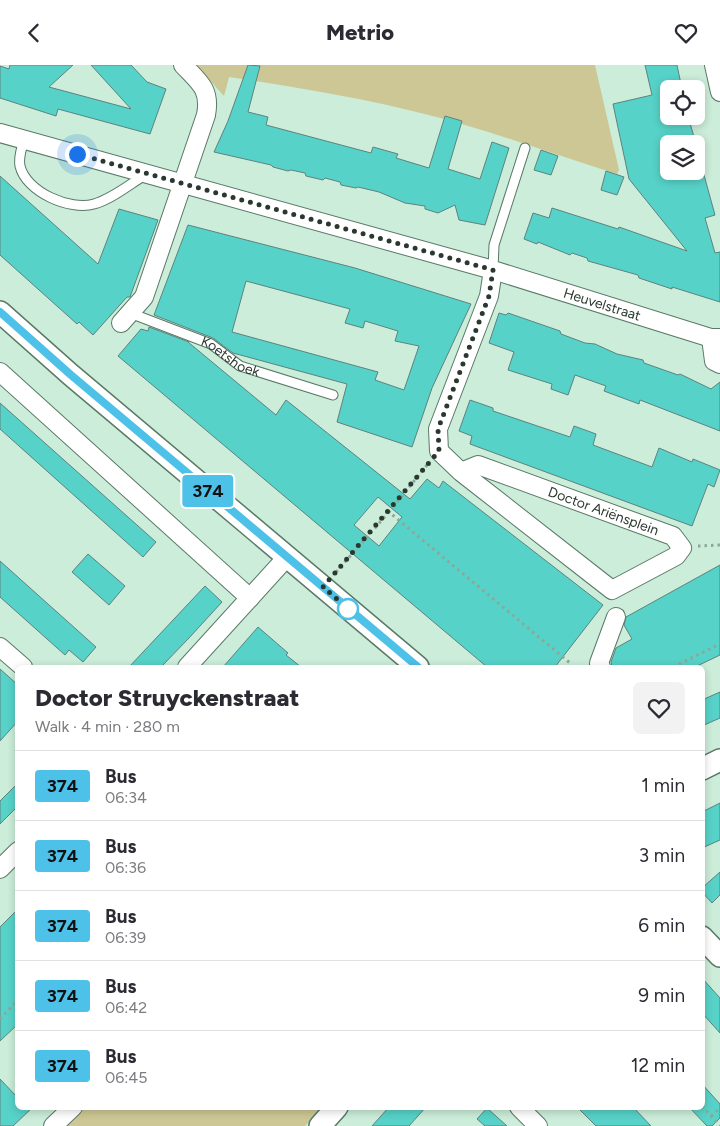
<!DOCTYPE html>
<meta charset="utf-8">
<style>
:root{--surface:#fff;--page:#f2f2f3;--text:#2b2b33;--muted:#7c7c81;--line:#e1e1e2}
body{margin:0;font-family:Figtree,sans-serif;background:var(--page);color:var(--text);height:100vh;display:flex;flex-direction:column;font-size:19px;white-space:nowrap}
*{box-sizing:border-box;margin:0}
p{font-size:16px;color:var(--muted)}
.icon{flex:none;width:28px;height:28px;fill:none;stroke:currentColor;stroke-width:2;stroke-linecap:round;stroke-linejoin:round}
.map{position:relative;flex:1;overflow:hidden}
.panel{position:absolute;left:15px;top:600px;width:690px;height:445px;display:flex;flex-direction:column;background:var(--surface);border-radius:8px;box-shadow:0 2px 8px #0003}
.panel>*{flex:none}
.badge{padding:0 10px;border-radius:4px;font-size:18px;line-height:32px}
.fabs{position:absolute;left:660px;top:15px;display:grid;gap:10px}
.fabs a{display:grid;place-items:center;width:45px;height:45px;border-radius:8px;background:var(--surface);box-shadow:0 2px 8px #0003;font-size:25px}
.you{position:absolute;width:25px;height:25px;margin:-12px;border:4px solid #fff;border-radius:50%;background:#1a73e8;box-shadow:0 0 0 8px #1a73e833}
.map>.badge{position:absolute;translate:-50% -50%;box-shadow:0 0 0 2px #fff}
.round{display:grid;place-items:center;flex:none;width:52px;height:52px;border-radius:8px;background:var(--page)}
.headline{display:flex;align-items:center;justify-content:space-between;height:85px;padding:0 20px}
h1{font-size:24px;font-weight:800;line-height:38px}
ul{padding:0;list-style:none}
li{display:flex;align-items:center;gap:15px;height:70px;padding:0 20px;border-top:1px solid var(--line)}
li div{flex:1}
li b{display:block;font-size:19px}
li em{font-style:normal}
li .badge{min-width:55px;font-weight:700;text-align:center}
header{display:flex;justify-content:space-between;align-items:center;height:65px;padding:0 20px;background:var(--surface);font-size:22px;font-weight:800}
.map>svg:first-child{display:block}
.green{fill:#ccc794}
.building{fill:#57d2c8;stroke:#5c837f;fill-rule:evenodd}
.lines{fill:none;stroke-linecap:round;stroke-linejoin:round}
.service-casing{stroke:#5a7967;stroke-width:11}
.minor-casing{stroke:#5a7967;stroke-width:20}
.tertiary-casing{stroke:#5a7967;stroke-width:24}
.path{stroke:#8da798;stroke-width:3;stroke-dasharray:2.5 4;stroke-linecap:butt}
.service{stroke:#fff;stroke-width:9}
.minor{stroke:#fff;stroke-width:18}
.tertiary{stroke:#fff;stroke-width:21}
.line-casing{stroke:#fff;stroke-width:11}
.line{stroke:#4ec1e8;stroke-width:8}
.walk{stroke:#2b3830;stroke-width:5;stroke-dasharray:0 9}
.stop-dot{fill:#fff;stroke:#4ec1e8;stroke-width:2.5}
.labels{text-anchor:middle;stroke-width:5;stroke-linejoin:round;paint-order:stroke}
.street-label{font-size:14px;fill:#2b3830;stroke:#cbedd9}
</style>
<header><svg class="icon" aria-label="back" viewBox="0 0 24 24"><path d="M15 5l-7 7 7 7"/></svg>Metrio<svg class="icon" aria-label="heart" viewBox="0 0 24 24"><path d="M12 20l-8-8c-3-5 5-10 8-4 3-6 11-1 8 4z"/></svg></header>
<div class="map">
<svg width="720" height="1061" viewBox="0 0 720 1061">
<rect width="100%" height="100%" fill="#cbedd9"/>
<!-- green -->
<path class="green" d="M 196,0 L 595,0 L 619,105 L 617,109 C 566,93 516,75 465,60 C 387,37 308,24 229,12 L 224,31 Z
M 85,1043 L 322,1043 L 305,1061 L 65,1061 Z"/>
<!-- building -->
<path class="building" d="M 10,0 L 73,0 L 49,22 L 131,44 L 91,0 L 131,0 L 147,17 L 166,24 L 150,69 L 58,44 L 56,51 L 0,33 L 0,1 L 9,4 Z
M 248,0 L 260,1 L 248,47 L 268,52 L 266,60 L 371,88 L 373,82 L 398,89 L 396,93 L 429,103 L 445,51 L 462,56 L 448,104 L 480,114 L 492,77 L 509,83 L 485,160 L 459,155 L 455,140 L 438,148 L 425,144 L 425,141 L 405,138 L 379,127 L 358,122 L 356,123 L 341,120 L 340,117 L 325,113 L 323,115 L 306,111 L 305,108 L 291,105 L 288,106 L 273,102 L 271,100 L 214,87 L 228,56 Z
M 645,0 L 677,0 L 682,24 L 669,24 L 669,51 L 688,51 L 696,79 L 669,79 L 669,106 L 696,106 L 696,81 L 715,150 L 705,153 L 715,188 L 720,187 L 720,237 L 672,222 L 672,224 L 639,213 L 638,210 L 588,196 L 587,193 L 572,188 L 570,190 L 538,177 L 537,179 L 524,174 L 533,148 L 549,153 L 552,143 L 618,164 L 619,162 L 687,186 L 629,114 L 613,39 L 652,30 Z
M 541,85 L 558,91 L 551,110 L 534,105 Z
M 606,106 L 624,112 L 617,130 L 601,125 Z
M 0,111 L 98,199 L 119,144 L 158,155 L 130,232 L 127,232 L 93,270 L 79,257 L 77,259 L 0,190 Z
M 188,160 L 355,203 L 471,239 L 432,323 L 412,382 L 337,357 L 347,319 L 233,288 L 213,273 L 154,250 ZM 246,216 L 350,244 L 345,258 L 363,263 L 365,256 L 398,266 L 395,276 L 419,281 L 404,325 L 375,315 L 378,307 L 232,267 Z
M 499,248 L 506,250 L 508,248 L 560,266 L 561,269 L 585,278 L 595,279 L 617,289 L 643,295 L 644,298 L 678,310 L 680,309 L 711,324 L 720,317 L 720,366 L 640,335 L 639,339 L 604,326 L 606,321 L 575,310 L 568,330 L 551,324 L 552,319 L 508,305 L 514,287 L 489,278 Z
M 149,262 L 189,277 L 188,277 L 276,350 L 286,335 L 410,434 L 427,414 L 439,423 L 443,416 L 603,540 L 555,602 L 487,602 L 118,291 L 141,264 L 148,266 ZM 378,432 L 402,452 L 379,481 L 354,460 Z
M 470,335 L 493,343 L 493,346 L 570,372 L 574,361 L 596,369 L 593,380 L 652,402 L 659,383 L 692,397 L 693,394 L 720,405 L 714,422 L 708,419 L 692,461 L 470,379 L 472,371 L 459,366 Z
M 0,338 L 156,477 L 143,492 L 0,364 Z
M 88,489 L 125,521 L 109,540 L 72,507 Z
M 0,496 L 96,582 L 83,597 L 69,585 L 65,590 L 0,532 Z
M 720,500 L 720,590 L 695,602 L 612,602 L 611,597 L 616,583 L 632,574 L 624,560 L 626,552 Z
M 205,521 L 222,537 L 189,573 L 161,602 L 129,602 Z
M 258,562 L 288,588 L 286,590 L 301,602 L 223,602 Z
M 0,604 L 18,620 L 18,656 L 0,676 Z
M 720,627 L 720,653 L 702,661 L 702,635 Z
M 18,718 L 18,741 L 0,759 L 0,736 Z
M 720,738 L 720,775 L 702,783 L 702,747 Z
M 720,807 L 720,830 L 712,838 L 702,827 L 702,823 Z
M 18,844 L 18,959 L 0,976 L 0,862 Z
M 702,913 L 720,933 L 720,968 L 702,948 Z
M 0,1014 L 18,1033 L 18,1042 L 33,1042 L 13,1061 L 0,1061 Z
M 702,1019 L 720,1039 L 720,1053 L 712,1061 L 707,1061 L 689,1042 L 702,1042 Z
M 389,1042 L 426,1042 L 409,1061 L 372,1061 Z
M 577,1042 L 633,1042 L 651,1061 L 596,1061 Z
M 487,1043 L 507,1061 L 485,1061 L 477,1054 Z"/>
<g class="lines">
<!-- service casing -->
<g class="service-casing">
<g id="service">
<path d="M 24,74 C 22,83 18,92 20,101 C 26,127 70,146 94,139 C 112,134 130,119 145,110"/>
<path d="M 493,205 L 494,180 L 525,83"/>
<path id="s1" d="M 130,248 L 211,279 L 240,301 L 333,330"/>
</g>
</g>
<!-- minor casing -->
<g class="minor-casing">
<g id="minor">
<path d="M 714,0 L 720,27"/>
<path id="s2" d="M 0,68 L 493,205 L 711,273 L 720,273"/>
<path d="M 121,258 L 144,232 L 206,50 C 211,24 199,17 183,0"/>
<path d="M 711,273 L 714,296 L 720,299"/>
<path d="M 0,307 L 250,533"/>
<path id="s3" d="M 461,407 L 478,400 L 673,471 L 682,483 L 676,491 L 612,525 L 461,407 L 439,386 L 438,364 L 489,231 L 493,205"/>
<path d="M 0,582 L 23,602"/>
<path d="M 187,602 L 287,492"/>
<path d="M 601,602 L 599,598 L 616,552"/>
<path d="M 0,804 L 18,786"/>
<path d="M 519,1042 L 538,1061"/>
<path d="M 53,1061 L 73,1042"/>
</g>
</g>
<!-- tertiary casing -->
<g class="tertiary-casing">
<path id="tertiary" d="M 0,247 L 71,310 L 418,602
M 702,704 L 720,695
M 702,872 L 720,891
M 320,1061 L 337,1042"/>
</g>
<!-- path -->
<path class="path" d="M 427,400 L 389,447 L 570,598
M 698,481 L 720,480
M 336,507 L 389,447
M 673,602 L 720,579
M 0,954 L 18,935
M 702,1041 L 720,1061
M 711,1051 L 720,1043"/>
<!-- service -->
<use href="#service" class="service"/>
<!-- minor -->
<use href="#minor" class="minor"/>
<!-- tertiary -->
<use href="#tertiary" class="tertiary"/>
</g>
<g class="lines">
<!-- line casing -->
<g class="line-casing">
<path id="line" d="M 0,247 L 71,310 L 418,602"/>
</g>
<!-- line -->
<use href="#line" class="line"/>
<!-- walk -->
<path class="walk" d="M 77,89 L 493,205 L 489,231 L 438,364 L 439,386 L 323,522 L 350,545 L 348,544"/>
</g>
<!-- markers -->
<circle class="stop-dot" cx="348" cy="544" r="10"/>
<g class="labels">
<!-- street labels -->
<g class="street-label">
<text dy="5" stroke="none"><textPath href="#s2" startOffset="626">Heuvelstraat</textPath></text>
<text dy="5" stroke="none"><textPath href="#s1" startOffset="110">Koetshoek</textPath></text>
<text dy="5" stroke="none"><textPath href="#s3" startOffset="152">Doctor Ariënsplein</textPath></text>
</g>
</g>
</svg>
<div class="fabs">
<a><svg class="icon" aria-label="locate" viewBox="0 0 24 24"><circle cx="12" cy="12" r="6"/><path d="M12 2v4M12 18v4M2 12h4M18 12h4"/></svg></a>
<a><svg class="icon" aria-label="layers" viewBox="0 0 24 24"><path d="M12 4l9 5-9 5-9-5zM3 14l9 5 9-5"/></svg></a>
</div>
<div class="you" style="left:77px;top:89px"></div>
<b class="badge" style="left:208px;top:426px;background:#4ec1e8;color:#111">374</b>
<section class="panel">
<div class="headline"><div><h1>Doctor Struyckenstraat</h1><p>Walk · 4 min · 280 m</p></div><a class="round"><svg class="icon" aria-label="heart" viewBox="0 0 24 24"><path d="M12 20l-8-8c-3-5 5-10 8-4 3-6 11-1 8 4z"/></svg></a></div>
<ul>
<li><span class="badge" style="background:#4ec1e8;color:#111">374</span><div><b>Bus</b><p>06:34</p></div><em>1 min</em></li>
<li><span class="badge" style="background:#4ec1e8;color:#111">374</span><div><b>Bus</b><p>06:36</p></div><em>3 min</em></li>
<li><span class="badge" style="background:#4ec1e8;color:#111">374</span><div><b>Bus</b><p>06:39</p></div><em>6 min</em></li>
<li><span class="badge" style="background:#4ec1e8;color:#111">374</span><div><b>Bus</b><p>06:42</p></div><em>9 min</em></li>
<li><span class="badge" style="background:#4ec1e8;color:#111">374</span><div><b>Bus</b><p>06:45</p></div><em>12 min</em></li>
</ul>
</section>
</div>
